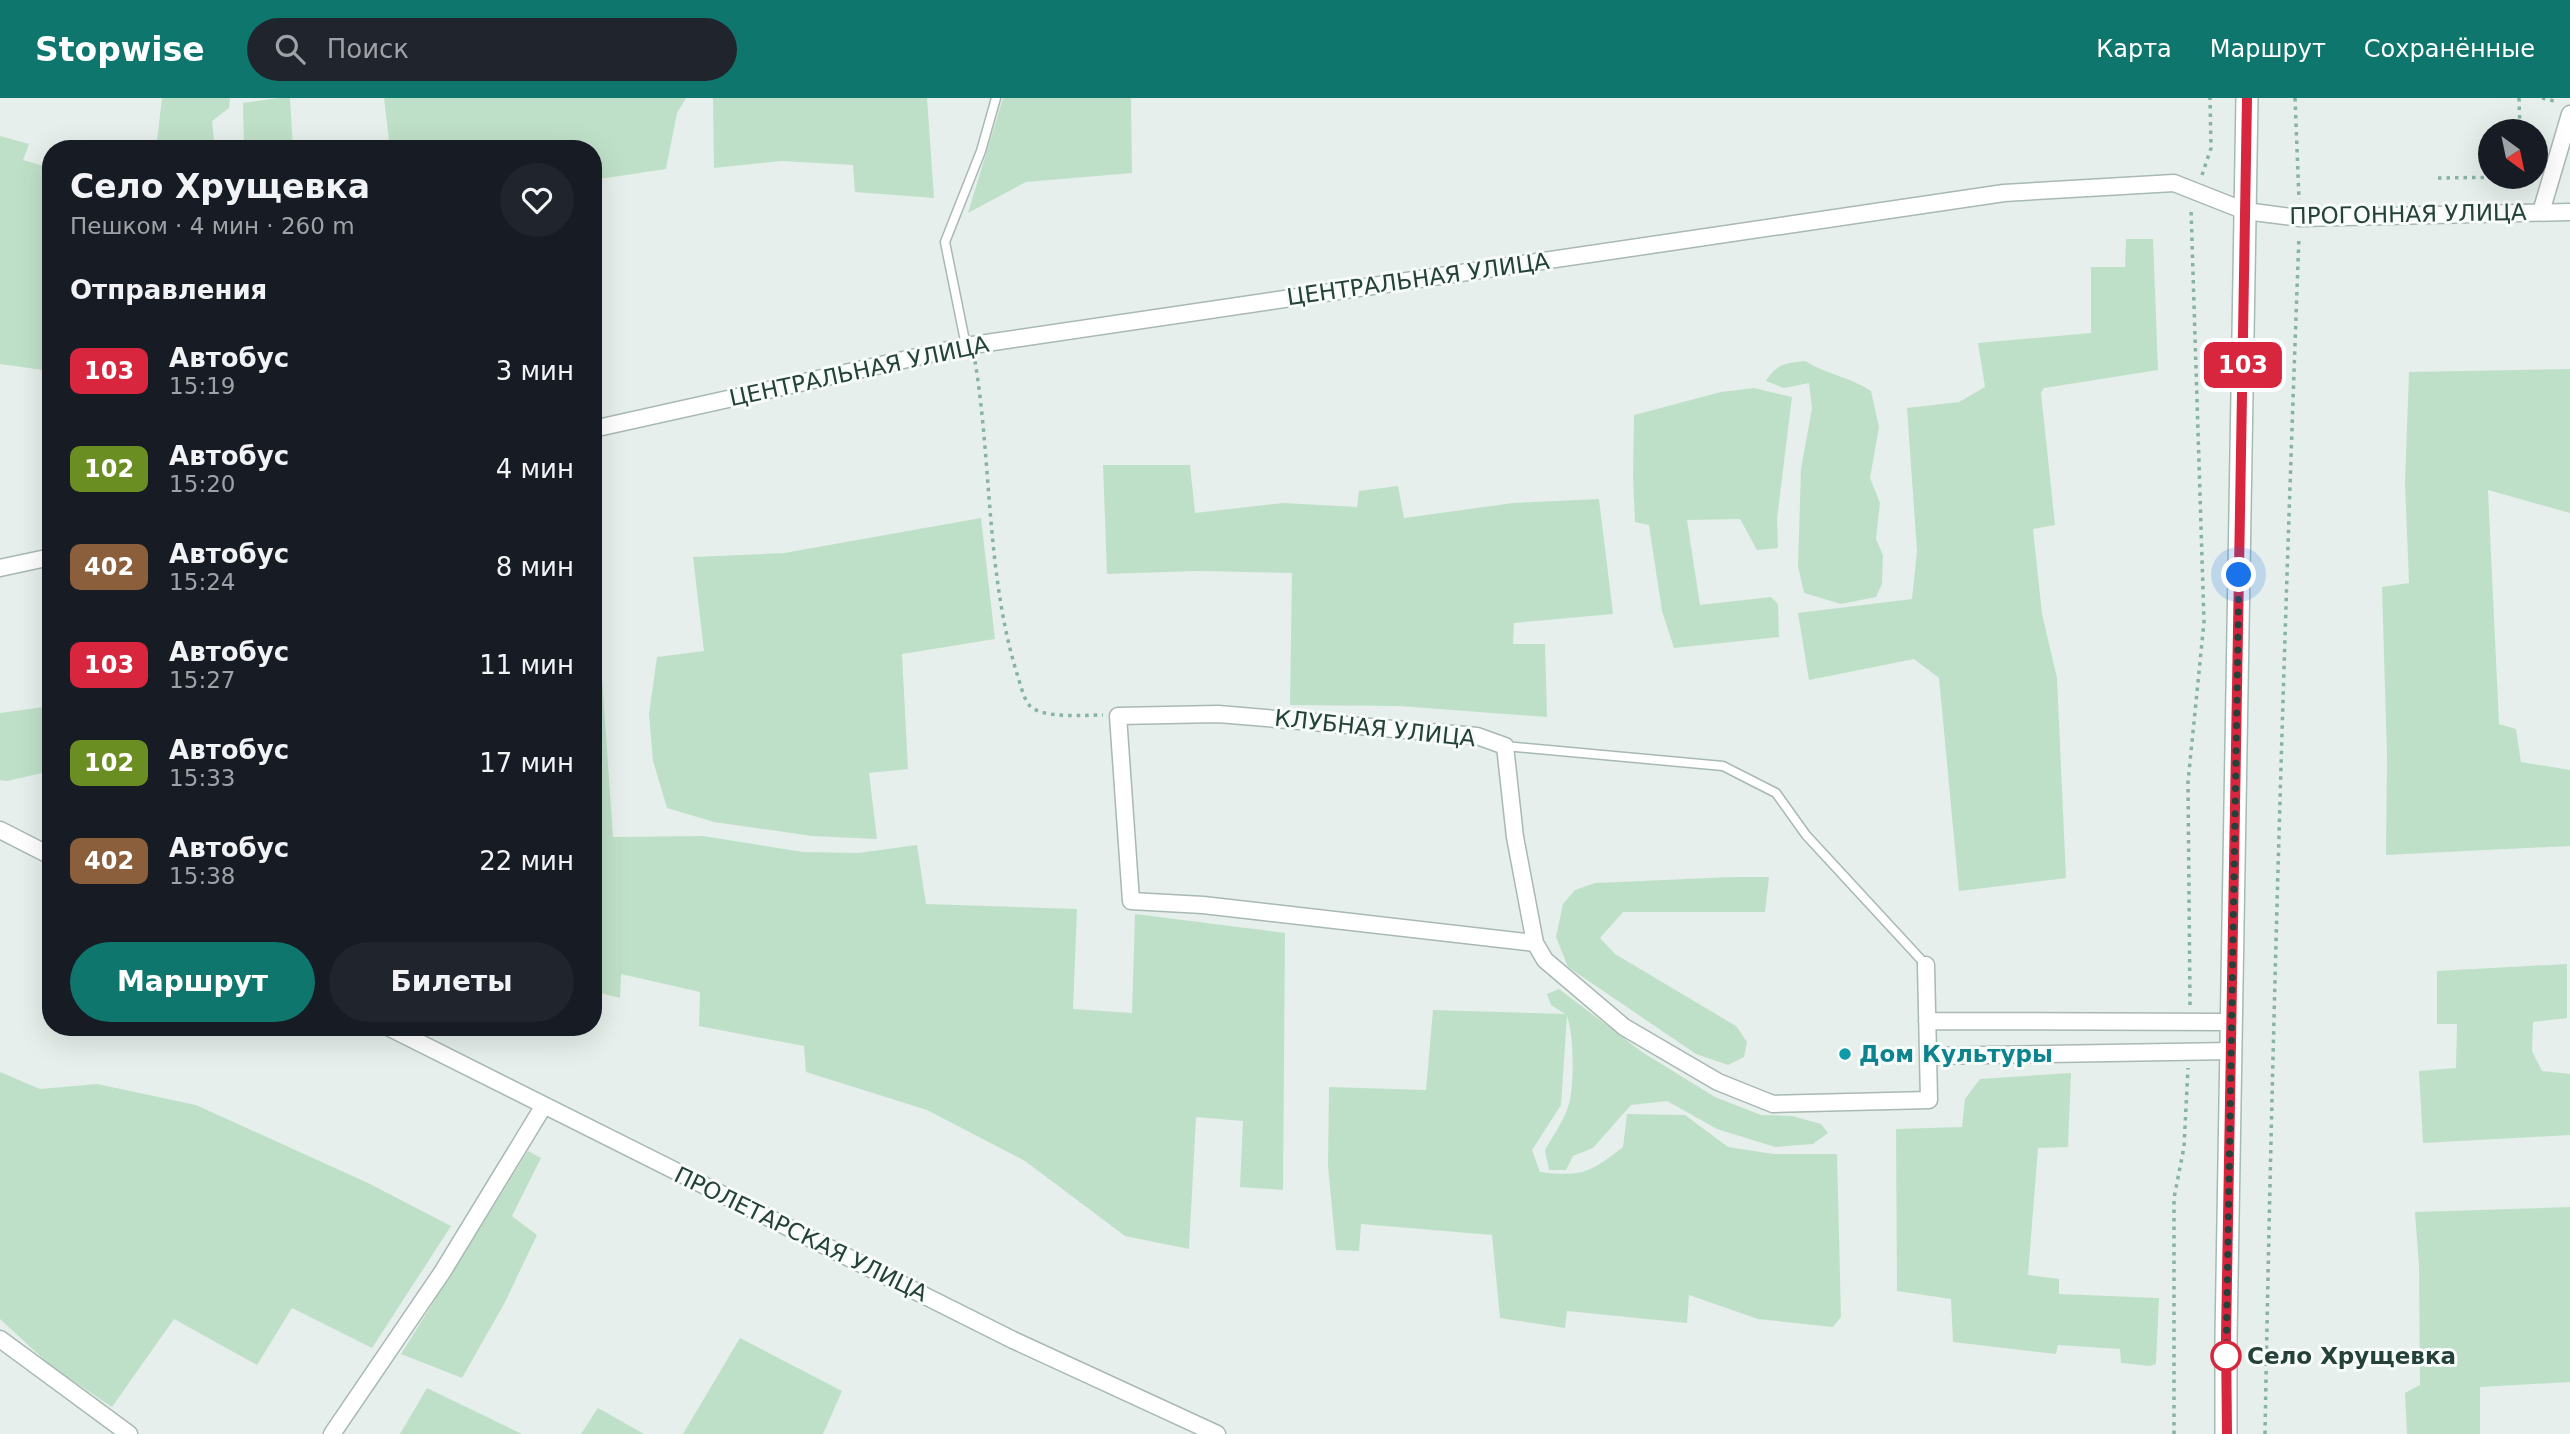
<!DOCTYPE html>
<html lang="ru">
<meta charset="utf-8">
<style>
:root{--surface:#171b24;--page:#20242c;--text:#f1f3f6;--muted:#9ea1a6;--accent:#0f766e}
body{margin:0;font-family:"DejaVu Sans",sans-serif;background:var(--page);color:var(--text);height:100vh;display:flex;flex-direction:column;font-size:26px;white-space:nowrap}
*{box-sizing:border-box;margin:0}
p{font-size:23px;color:var(--muted)}
.icon{flex:none;width:38px;height:38px;fill:none;stroke:currentColor;stroke-width:2;stroke-linecap:round;stroke-linejoin:round}
.map{position:relative;flex:1;overflow:hidden}
.sheet{position:absolute;left:42px;top:42px;width:560px;height:896px;display:flex;flex-direction:column;background:var(--surface);border-radius:28px;box-shadow:0 7px 28px #0002}
.sheet>*{flex:none}
.badge{padding:0 14px;border-radius:10px;font-size:24px;line-height:46px}
.needle{width:46px;rotate:147deg}
.buttons{position:absolute;left:2478px;top:21px;display:grid;gap:14px}
.buttons a{display:grid;place-items:center;width:70px;height:70px;border-radius:50%;background:var(--surface);box-shadow:0 7px 28px #0002;font-size:35px}
.you{position:absolute;width:35px;height:35px;margin:-18px;border:5px solid #fff;border-radius:50%;background:#1a73e8;box-shadow:0 0 0 10px #1a73e833}
.map>.badge{position:absolute;translate:-50% -50%;box-shadow:0 0 0 4px #fff}
h2{padding:0 28px;font-size:26px;line-height:63px}
.round{display:grid;place-items:center;flex:none;width:74px;height:74px;border-radius:37px;background:var(--page)}
.headline{display:flex;align-items:center;justify-content:space-between;height:119px;padding:0 28px}
h1{font-size:33px;font-weight:700;line-height:52px}
.cta{display:flex;gap:14px;margin-top:auto;padding:14px 28px}
.cta a{flex:1;height:80px;border-radius:42px;background:var(--accent);color:#fff;font-size:28px;font-weight:700;line-height:80px;text-align:center}
.cta a+a{background:var(--page);color:var(--text)}
ul{padding:0;list-style:none}
li{display:flex;align-items:center;gap:21px;height:98px;padding:0 28px}
li div{flex:1}
li b{display:block;font-size:26px}
li em{font-style:normal}
li .badge{min-width:77px;font-weight:700;text-align:center}
header{display:flex;align-items:center;gap:42px;box-sizing:border-box;height:98px;padding:0 35px;background:var(--accent);color:#fff}
header strong{font-size:33px}
nav{display:flex;gap:38px;margin-inline-start:auto;font-size:24px}
.search{width:490px;height:63px;background:var(--page);display:flex;align-items:center;gap:18px;box-sizing:border-box;padding:0 24px;border-radius:38px;color:var(--muted);font-size:26px}
.map>svg:first-child{display:block}
.green{fill:#bfe0c8}
.lines{fill:none;stroke-linecap:round;stroke-linejoin:round}
.service-casing{stroke:#a8b8b2;stroke-width:11}
.minor-casing{stroke:#a8b8b2;stroke-width:19}
.secondary-casing{stroke:#a4bbb3;stroke-width:24}
.path{stroke:#86b3a5;stroke-width:3.5;stroke-dasharray:3.5 5;stroke-linecap:butt}
.service{stroke:#fff;stroke-width:8}
.minor{stroke:#fff;stroke-width:16}
.secondary{stroke:#fff;stroke-width:21}
.line-casing{stroke:#fff;stroke-width:16}
.line{stroke:#d7263d;stroke-width:10}
.walk{stroke:#24423a;stroke-width:7;stroke-dasharray:0 12.6}
.culture-dot{fill:#0f9aa8;stroke:#f7fbf9;stroke-width:2.5}
.stop-dot{fill:#fff;stroke:#d7263d;stroke-width:3.5}
.labels{text-anchor:middle;stroke-width:6;stroke-linejoin:round;paint-order:stroke}
.street-label{font-size:23px;fill:#24423a;stroke:#f7fbf9}
.culture-label{font-size:23px;font-weight:bold;fill:#0d838f;stroke:#f7fbf9;text-anchor:start}
.stop-label{font-size:23px;font-weight:bold;fill:#24423a;stroke:#f7fbf9;text-anchor:start}
</style>
<header>
<strong>Stopwise</strong>
<div class="search"><svg class="icon" aria-label="search" viewBox="0 0 24 24"><circle cx="10" cy="10" r="6"/><path d="M15 15l6 6"/></svg>Поиск</div>
<nav><a>Карта</a><a>Маршрут</a><a>Сохранённые</a></nav>
</header>
<div class="map">
<svg width="2570" height="1336" viewBox="0 0 2570 1336">
<rect width="100%" height="100%" fill="#e6efeb"/>
<!-- green -->
<path class="green" d="M 162,0 L 230,0 L 229,10 L 212,23 L 215,51 L 156,51 Z
M 278,0 L 290,0 L 293,51 L 244,51 L 243,5 Z
M 384,0 L 686,0 L 677,15 L 666,71 L 593,82 L 593,51 L 390,51 Z
M 713,0 L 927,0 L 934,100 L 855,94 L 853,67 L 781,63 L 714,70 Z
M 1003,0 L 1131,0 L 1132,75 L 1026,84 L 968,115 Z
M 0,38 L 29,46 L 23,62 L 51,70 L 51,273 L 0,266 Z
M 2126,141 L 2153,141 L 2158,272 L 2044,290 L 2041,295 L 2055,427 L 2033,431 L 2042,516 L 2057,580 L 2066,780 L 1959,793 L 1939,580 L 1914,561 L 1809,582 L 1798,515 L 1912,501 L 1917,453 L 1907,310 L 1959,304 L 1985,289 L 1978,245 L 2091,235 L 2091,169 L 2125,169 Z
M 1805,263 C 1826,276 1850,279 1871,293 L 1879,329 L 1870,380 L 1880,405 L 1876,441 L 1883,457 L 1882,486 L 1876,499 L 1841,506 L 1804,495 L 1798,468 L 1801,371 L 1812,310 L 1809,285 L 1784,290 L 1766,283 C 1776,266 1786,265 1805,263 Z
M 2570,271 L 2570,415 L 2488,392 L 2499,626 L 2516,631 L 2521,664 L 2570,672 L 2570,748 L 2386,757 L 2387,658 L 2382,489 L 2409,485 L 2405,385 L 2409,274 Z
M 1754,290 L 1792,299 L 1777,421 L 1778,450 L 1757,452 L 1740,421 L 1687,422 L 1700,507 L 1771,499 L 1778,506 L 1779,539 L 1674,550 L 1662,513 L 1649,427 L 1635,424 L 1633,379 L 1634,317 L 1721,294 Z
M 1103,367 L 1190,367 L 1195,415 L 1283,405 L 1357,409 L 1359,393 L 1398,388 L 1404,420 L 1513,405 L 1599,401 L 1613,516 L 1514,525 L 1513,546 L 1545,546 L 1547,619 L 1399,608 L 1290,607 L 1292,475 L 1197,473 L 1107,476 Z
M 981,420 L 995,541 L 902,556 L 908,671 L 869,675 L 877,741 L 812,738 L 714,724 L 667,710 L 653,663 L 649,616 L 657,559 L 704,553 L 693,459 L 784,455 Z
M 593,565 L 601,565 L 613,739 L 703,738 L 803,754 L 858,755 L 917,747 L 926,806 L 1077,811 L 1073,911 L 1132,915 L 1135,816 L 1285,835 L 1283,1092 L 1240,1089 L 1243,1023 L 1196,1019 L 1189,1151 L 1125,1138 L 1025,1063 L 927,1012 L 806,974 L 804,948 L 699,928 L 700,894 L 621,876 L 620,900 L 593,893 Z
M 51,608 L 51,673 L 7,683 L 0,682 L 0,615 Z
M 1733,779 L 1769,779 L 1765,814 L 1623,814 L 1600,840 L 1615,856 L 1736,928 L 1747,944 L 1744,959 L 1728,967 L 1696,956 L 1568,869 L 1556,839 L 1563,806 L 1575,792 L 1595,785 Z
M 2567,866 L 2567,920 L 2533,924 L 2532,953 L 2542,973 L 2570,976 L 2570,1037 L 2423,1045 L 2419,973 L 2456,970 L 2457,926 L 2437,926 L 2437,873 Z
M 1559,891 L 1642,954 L 1715,999 L 1761,1017 L 1792,1018 L 1821,1026 L 1828,1035 L 1813,1046 L 1775,1049 L 1717,1031 L 1667,1003 L 1631,1007 L 1593,1050 L 1573,1058 L 1566,1072 L 1549,1072 L 1545,1052 C 1554,1036 1566,1020 1570,1002 C 1574,980 1574,938 1567,918 L 1561,1007 L 1532,1052 L 1540,1074 C 1582,1079 1590,1075 1623,1049 L 1627,1016 L 1685,1017 L 1728,1049 L 1773,1056 L 1837,1056 L 1841,1219 L 1833,1229 L 1758,1221 L 1689,1197 L 1687,1225 L 1567,1213 L 1565,1230 L 1500,1220 L 1492,1137 L 1361,1126 L 1359,1153 L 1336,1152 L 1328,1068 L 1329,989 L 1426,992 L 1433,912 L 1565,916 L 1551,907 L 1547,896 Z
M 0,974 L 40,991 L 97,986 L 196,1007 L 368,1085 L 451,1128 L 372,1250 L 292,1210 L 257,1267 L 174,1221 L 112,1309 L 51,1268 L 0,1221 Z
M 2071,975 L 2068,1049 L 2038,1050 L 2028,1177 L 2059,1181 L 2059,1196 L 2159,1200 L 2156,1266 L 2150,1268 L 2121,1265 L 2120,1251 L 2058,1247 L 2056,1256 L 1953,1244 L 1951,1201 L 1897,1193 L 1896,1031 L 1962,1029 L 1965,1001 L 1980,981 Z
M 528,1053 L 541,1060 L 512,1118 L 537,1137 L 504,1206 L 462,1280 L 401,1256 Z
M 2570,1109 L 2570,1284 L 2480,1289 L 2480,1336 L 2407,1336 L 2405,1295 L 2420,1287 L 2419,1168 L 2415,1114 Z
M 740,1240 L 842,1293 L 823,1336 L 683,1336 Z
M 427,1290 L 522,1336 L 400,1336 Z
M 598,1310 L 644,1336 L 581,1336 Z"/>
<g class="lines">
<!-- service casing -->
<g class="service-casing">
<path id="service" d="M 966,248 L 945,144 L 981,53 L 996,0
M 1505,648 L 1723,668 L 1776,695 L 1806,737 L 1926,867"/>
</g>
<!-- minor casing -->
<g class="minor-casing">
<path id="minor" d="M 2541,114 L 2570,16
M 593,331 L 966,248 L 2004,95 L 2174,85 L 2245,113 L 2300,120 L 2570,114
M 0,470 L 51,459
M 0,732 L 51,758
M 1535,845 L 1203,807 L 1131,803 L 1118,618 L 1218,616 L 1477,638 L 1505,648 L 1515,739 L 1535,845 L 1545,862 L 1624,929 L 1718,984 L 1773,1006 L 1929,1002 L 1926,867
M 1927,923 L 2231,924
M 388,929 L 1013,1242 L 1217,1336
M 1928,958 L 2231,953
M 0,1241 L 129,1336
M 332,1336 L 443,1173 L 543,1009"/>
</g>
<!-- secondary casing -->
<g class="secondary-casing">
<path id="secondary" d="M 2226,1336 L 2226,1240 L 2247,0"/>
</g>
<!-- path -->
<path class="path" d="M 2295,0 L 2299,102
M 2519,0 L 2520,33
M 2542,0 L 2558,4
M 2202,77 L 2211,50 L 2210,0
M 2438,80 L 2514,79
M 975,263 C 992,367 986,478 1018,579 C 1021,588 1024,602 1030,608 C 1044,621 1084,617 1103,617
M 2190,907 L 2188,684 L 2204,524 L 2191,111
M 2174,1336 L 2174,1100 L 2184,1049 L 2188,970
M 2265,1336 C 2272,937 2284,537 2299,138"/>
<!-- service -->
<use href="#service" class="service"/>
<!-- minor -->
<use href="#minor" class="minor"/>
<!-- secondary -->
<use href="#secondary" class="secondary"/>
</g>
<g class="lines">
<!-- line casing -->
<g class="line-casing">
<path id="line" d="M 2227,1336 L 2226,1240 L 2247,0"/>
</g>
<!-- line -->
<use href="#line" class="line"/>
<!-- walk -->
<path class="walk" d="M 2226,1258 L 2226,1264 L 2239,477"/>
</g>
<!-- markers -->
<circle class="culture-dot" cx="1845" cy="956" r="7"/>
<circle class="stop-dot" cx="2226" cy="1258" r="14"/>
<g class="labels">
<!-- street labels -->
<g class="street-label">
<text transform="translate(2408 116) rotate(-1)" y="8">ПРОГОННАЯ УЛИЦА</text>
<text transform="translate(1418 181) rotate(-8)" y="8">ЦЕНТРАЛЬНАЯ УЛИЦА</text>
<text transform="translate(859 273) rotate(-12)" y="8">ЦЕНТРАЛЬНАЯ УЛИЦА</text>
<text transform="translate(1375 630) rotate(6)" y="8">КЛУБНАЯ УЛИЦА</text>
<text transform="translate(801 1136) rotate(26)" y="8">ПРОЛЕТАРСКАЯ УЛИЦА</text>
</g>
<!-- culture labels -->
<g class="culture-label">
<text x="1859" y="964">Дом Культуры</text>
</g>
<!-- stop labels -->
<g class="stop-label">
<text x="2247" y="1266">Село Хрущевка</text>
</g>
</g>
</svg>
<div class="buttons">
<a><svg class="needle" viewBox="-14 -14 28 28"><path d="M0-13l5 13h-10z" fill="#e53935"/><path d="M0 13l5-13h-10z" fill="#9ea1a6"/></svg></a>
</div>
<div class="you" style="left:2239px;top:477px"></div>
<b class="badge" style="left:2243px;top:267px;background:#d7263d;color:#fff">103</b>
<section class="sheet">
<div class="headline"><div><h1>Село Хрущевка</h1><p>Пешком · 4 мин · 260 m</p></div><a class="round"><svg class="icon" aria-label="heart" viewBox="0 0 24 24"><path d="M12 20l-8-8c-3-5 5-10 8-4 3-6 11-1 8 4z"/></svg></a></div>
<h2>Отправления</h2>
<ul>
<li><span class="badge" style="background:#d7263d;color:#fff">103</span><div><b>Автобус</b><p>15:19</p></div><em>3 мин</em></li>
<li><span class="badge" style="background:#6b8e23;color:#fff">102</span><div><b>Автобус</b><p>15:20</p></div><em>4 мин</em></li>
<li><span class="badge" style="background:#8b5e3c;color:#fff">402</span><div><b>Автобус</b><p>15:24</p></div><em>8 мин</em></li>
<li><span class="badge" style="background:#d7263d;color:#fff">103</span><div><b>Автобус</b><p>15:27</p></div><em>11 мин</em></li>
<li><span class="badge" style="background:#6b8e23;color:#fff">102</span><div><b>Автобус</b><p>15:33</p></div><em>17 мин</em></li>
<li><span class="badge" style="background:#8b5e3c;color:#fff">402</span><div><b>Автобус</b><p>15:38</p></div><em>22 мин</em></li>
</ul>
<div class="cta"><a>Маршрут</a><a>Билеты</a></div>
</section>
</div>
